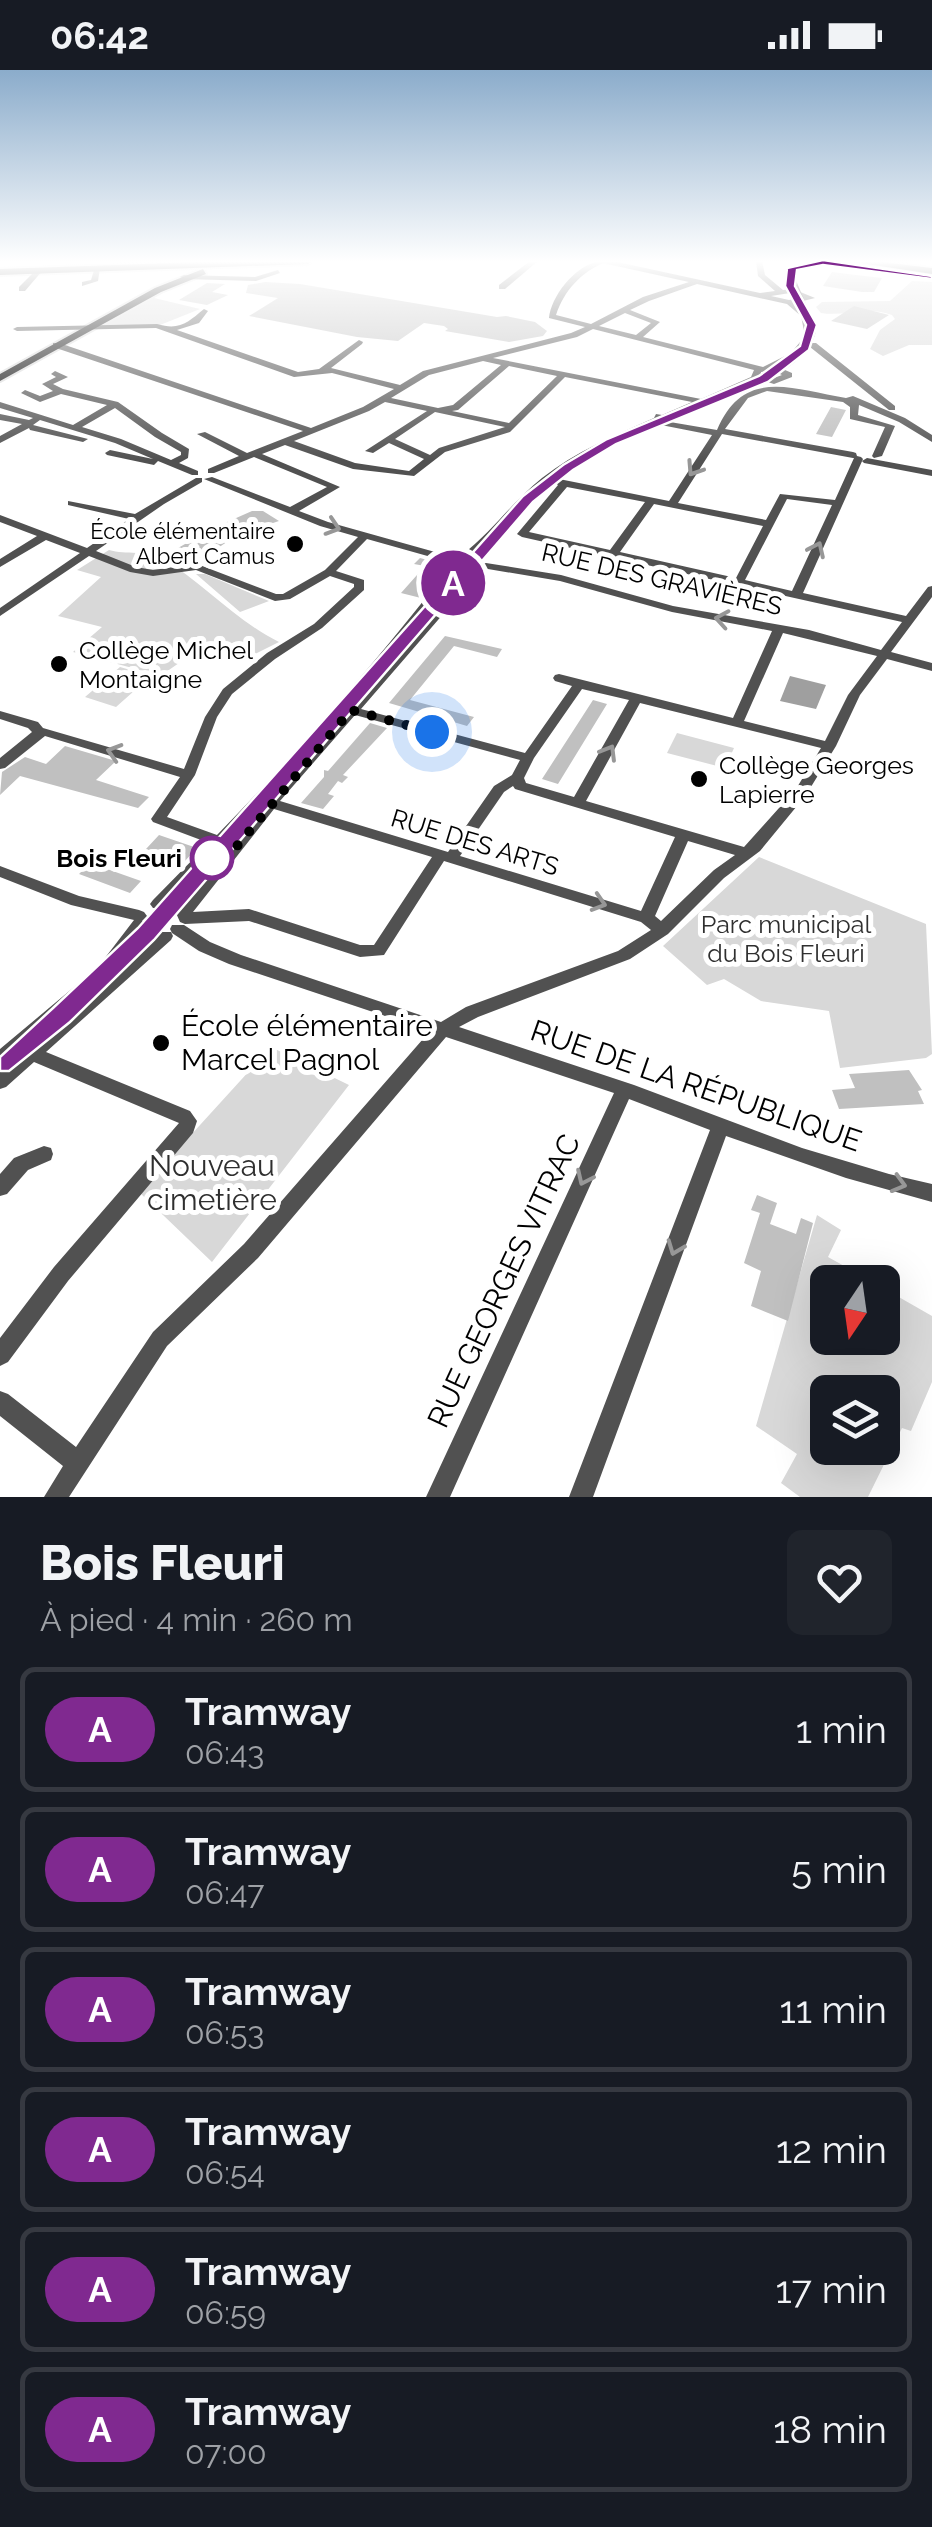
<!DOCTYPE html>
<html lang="fr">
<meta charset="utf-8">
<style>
:root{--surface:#171b24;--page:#20242c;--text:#f1f3f6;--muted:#9ea1a6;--line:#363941}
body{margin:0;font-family:Raleway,sans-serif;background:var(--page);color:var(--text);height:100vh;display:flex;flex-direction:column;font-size:38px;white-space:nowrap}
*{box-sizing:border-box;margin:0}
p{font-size:32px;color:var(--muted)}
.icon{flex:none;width:55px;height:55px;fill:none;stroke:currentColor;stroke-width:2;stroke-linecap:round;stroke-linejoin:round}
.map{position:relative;height:1427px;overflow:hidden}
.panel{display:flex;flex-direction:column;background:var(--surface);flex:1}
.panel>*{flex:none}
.badge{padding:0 20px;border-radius:32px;font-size:35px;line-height:65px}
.needle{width:65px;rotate:193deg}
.buttons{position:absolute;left:810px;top:1195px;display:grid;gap:20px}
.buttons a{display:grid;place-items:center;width:90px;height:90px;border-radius:15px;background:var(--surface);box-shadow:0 10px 40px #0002;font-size:50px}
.you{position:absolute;width:50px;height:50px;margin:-25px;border:8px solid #fff;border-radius:50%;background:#1a73e8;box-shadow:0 0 0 15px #1a73e833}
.map>.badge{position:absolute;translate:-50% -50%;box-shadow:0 0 0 5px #fff}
.round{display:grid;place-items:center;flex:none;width:105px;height:105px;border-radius:15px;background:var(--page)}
.headline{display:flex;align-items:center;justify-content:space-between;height:170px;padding:0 40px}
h1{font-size:48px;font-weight:800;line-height:75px}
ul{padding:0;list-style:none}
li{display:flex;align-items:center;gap:30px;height:125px;margin:0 20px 15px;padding:0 20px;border:5px solid var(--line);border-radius:15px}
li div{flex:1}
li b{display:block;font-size:38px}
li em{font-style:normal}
li .badge{min-width:110px;font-weight:700;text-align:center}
.status{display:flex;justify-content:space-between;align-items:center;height:70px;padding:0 50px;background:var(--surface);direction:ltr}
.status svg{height:28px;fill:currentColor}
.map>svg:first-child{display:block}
.green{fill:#d8d8d8;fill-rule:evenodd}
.water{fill:#9f9f9f}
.building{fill:#c0c0c0}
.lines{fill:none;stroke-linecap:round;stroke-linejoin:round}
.major-casing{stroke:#dbdbdb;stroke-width:4}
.minor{fill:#515151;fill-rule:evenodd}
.major{fill:#000;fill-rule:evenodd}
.tram{stroke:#000;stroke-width:2.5}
.oneway{stroke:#979797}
.line{fill:#802990;stroke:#fff;stroke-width:2.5}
.walk{stroke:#000;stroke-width:10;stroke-dasharray:0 18}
.poi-dot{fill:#000;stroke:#fff;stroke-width:4}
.stop-dot{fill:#fff;stroke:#802990;stroke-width:5}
.labels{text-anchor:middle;stroke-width:10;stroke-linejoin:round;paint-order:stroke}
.far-poi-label{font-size:22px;fill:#000;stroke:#fff;text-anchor:end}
.street-label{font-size:25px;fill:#000;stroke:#fff}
.poi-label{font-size:25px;fill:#000;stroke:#fff;text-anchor:start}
.stop-label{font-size:25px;font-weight:bold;fill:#000;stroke:#fff;text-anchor:end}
.park-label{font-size:25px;fill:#2f2f2f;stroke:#fff}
.near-poi-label{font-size:30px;fill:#000;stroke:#fff;text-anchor:start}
.near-street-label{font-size:30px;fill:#000;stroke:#fff}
.near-park-label{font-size:30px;fill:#2f2f2f;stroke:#fff}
</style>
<div class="status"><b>06:42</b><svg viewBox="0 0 49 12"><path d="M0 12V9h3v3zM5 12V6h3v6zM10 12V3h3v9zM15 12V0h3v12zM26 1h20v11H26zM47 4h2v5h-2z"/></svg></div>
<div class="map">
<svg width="932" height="1427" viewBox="0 0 932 1427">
<rect width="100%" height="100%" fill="#fff"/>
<!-- green -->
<path class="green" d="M 912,211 L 932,212 L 932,275 L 909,275 L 883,286 L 870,279 L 880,260 L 895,249 L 892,245 C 867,235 846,247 821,243 L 816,237 L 822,232 L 890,231 Z
M 150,227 L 200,239 L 160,255 L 97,257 Z
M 109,480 C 126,485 147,480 162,488 C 203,513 235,550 279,572 L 255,584 C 220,573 189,582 162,606 L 73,582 L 102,557 L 58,546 L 101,507 L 77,500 Z
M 196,504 L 205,504 L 269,531 L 240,542 Z
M 120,597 L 151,606 L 116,637 L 85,627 Z
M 677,663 L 734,678 L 725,698 L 667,683 Z
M 759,787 L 926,854 L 932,984 L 926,988 L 840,998 L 829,941 L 761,931 L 724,909 L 707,915 L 663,876 Z
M 271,977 L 349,1015 L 212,1192 L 139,1122 Z
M 817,1145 L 841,1160 L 828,1187 L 873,1212 L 828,1212 L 828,1268 L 882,1268 L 883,1218 L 932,1246 L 932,1312 L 911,1361 L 902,1358 L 868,1427 L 800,1427 L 781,1413 L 797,1384 L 756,1356 ZM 828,1322 L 882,1322 L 882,1378 L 828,1378 Z"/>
<!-- water -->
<path class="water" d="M 790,606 L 826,615 L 816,639 L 780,631 Z"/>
<!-- building -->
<path class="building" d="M 832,202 L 848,204 L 882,208 L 874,222 L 862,222 L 823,216 Z
M 265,212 L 300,214 L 497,247 L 506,246 L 535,252 L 547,261 L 543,266 L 509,272 L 445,261 L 448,259 L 444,256 L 424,253 L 398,271 L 357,267 L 249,246 L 278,228 L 246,223 L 248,215 Z
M 207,213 L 225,214 L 212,222 L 228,225 L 207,235 L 179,230 Z
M 854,236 L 889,245 L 867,259 L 831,251 Z
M 831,337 L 846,340 L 832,367 L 816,364 Z
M 252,441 L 263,441 L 279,451 L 237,465 L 199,491 L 171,482 L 192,470 L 174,466 L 186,455 L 209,460 Z
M 420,488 L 439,493 L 443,500 L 421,528 L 401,523 L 425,496 L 414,494 Z
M 445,566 L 502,579 L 497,587 L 454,576 L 410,630 L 474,647 L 467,656 L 389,633 Z
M 593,630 L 607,634 L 558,714 L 542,709 Z
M 370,653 L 387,658 L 343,705 L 348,707 L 342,713 L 338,711 L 328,724 L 334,726 L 323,739 L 301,733 L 324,707 L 324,700 L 328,701 Z
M 65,676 L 116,691 L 96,710 L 149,727 L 138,738 L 20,706 L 0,725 L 2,702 L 25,687 L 46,694 Z
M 159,765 L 197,778 L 184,792 L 146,779 Z
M 90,793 L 141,811 L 130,823 L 79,804 Z
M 909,1000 L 922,1020 L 918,1021 L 924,1034 L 839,1039 L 832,1020 L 855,1018 L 849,1004 Z
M 757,1125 L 777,1133 L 770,1154 L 796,1164 L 801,1148 L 813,1153 L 788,1251 L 751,1236 L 761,1201 L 744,1193 L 760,1143 L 751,1140 Z"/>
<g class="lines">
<!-- major casing -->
<g class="major-casing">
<path id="major" d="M 228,191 L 312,191 L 308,194 L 0,205 L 0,199 Z
M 600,191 L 620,191 L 616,194 Z
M 847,191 L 874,191 L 932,198 L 932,204 Z
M 203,199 L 206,204 L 161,222 L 0,311 L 0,304 L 155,218 Z"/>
</g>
<!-- minor -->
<path class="minor" d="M 530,191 L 538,191 L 505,219 L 499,219 L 499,215 Z
M 613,191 L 760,223 L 775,221 L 758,206 L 756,191 L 762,191 L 765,205 L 783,220 L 793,219 L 815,228 L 795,233 L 809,245 L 813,266 L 797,287 L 778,297 L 792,303 L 792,307 L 774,314 L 758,309 L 664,351 L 717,360 C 744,297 791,319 846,328 L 853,326 L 905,348 L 932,365 L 932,372 L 899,352 L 859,335 L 858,345 L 895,356 L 882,386 L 874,388 L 872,386 L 885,357 L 850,349 L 850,337 L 843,332 L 767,321 L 748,328 L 725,359 L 853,382 L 856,383 L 857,386 L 861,387 L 863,389 L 803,523 L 906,546 L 928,517 L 932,516 L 932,527 L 891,582 L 932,593 L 932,601 L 887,589 L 860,625 L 836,676 L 806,725 L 760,781 L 724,808 L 668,864 L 630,889 L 478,947 L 459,957 L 634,1015 L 802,1078 L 889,1104 L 932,1114 L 932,1132 L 846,1108 L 726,1066 L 593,1427 L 569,1427 L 710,1060 L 629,1029 L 450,1427 L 426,1427 L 614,1023 L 446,967 L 258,1188 L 167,1276 L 69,1427 L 44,1427 L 63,1396 L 0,1346 L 0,1321 L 8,1324 L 76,1377 L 153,1262 L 244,1174 L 430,961 L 229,894 L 199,881 L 172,863 L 170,859 L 172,855 L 184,855 L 210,872 L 241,885 L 441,952 L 466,937 L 618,881 L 651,860 L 641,852 L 444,791 L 384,885 L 360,887 L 249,851 L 185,854 L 180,852 L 176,843 L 179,839 L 252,746 L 163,838 L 153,838 L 150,834 L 153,830 L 209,773 L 153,752 L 151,749 L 180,707 L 45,666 L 5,698 L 0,699 L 0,688 L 32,662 L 28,658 L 0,649 L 0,641 L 38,652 L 43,658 L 184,699 L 205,647 L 223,619 L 267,583 L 314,554 L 354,517 L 354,514 L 330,506 L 290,529 L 275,531 L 196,500 L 153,506 L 130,502 L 89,486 L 0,546 L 0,538 L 80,483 L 46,470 L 0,497 L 0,489 L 37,466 L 0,452 L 0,445 L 87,478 L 129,449 L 68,435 L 68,431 L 135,444 L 196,408 L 202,408 L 202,412 L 164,434 L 96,481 L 136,497 L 153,500 L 197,494 L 276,524 L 283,524 L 325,500 L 358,467 L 320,456 L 204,409 L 212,407 L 290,437 L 327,417 L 254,387 L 214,403 L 208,403 L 208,399 L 239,386 L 197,364 L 205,362 L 247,383 L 303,361 L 53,277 L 53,273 L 59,273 L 311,358 L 363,337 L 394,319 L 332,303 L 294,307 L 156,258 L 17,261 L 13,259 L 17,257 L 157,254 C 180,261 188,252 204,239 L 208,241 L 199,253 L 177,260 L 298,302 L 319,299 L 359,270 L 363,272 L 362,274 L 331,298 L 400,315 L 423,301 L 571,263 L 585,257 L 549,248 C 551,227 574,197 596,192 C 598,191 611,191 613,191 ZM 604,193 L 607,194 L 689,212 L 643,227 L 591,254 L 556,245 C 564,221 581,202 604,193 ZM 697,214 L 787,234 L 801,246 L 805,266 L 791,283 L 763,297 L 643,267 L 660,252 L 630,240 L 649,231 ZM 790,223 L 802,227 L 789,230 L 771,226 ZM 625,243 L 651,253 L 636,265 L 599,256 ZM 593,259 L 754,300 L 751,307 L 701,329 L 493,288 L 577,267 ZM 483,291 L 501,295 L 453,335 L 438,338 L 391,328 L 429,305 ZM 509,296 L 557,306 L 509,353 L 452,341 L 458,340 ZM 773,301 L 782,305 L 774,308 L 761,304 L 761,302 ZM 565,307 L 692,332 L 662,345 L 656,344 L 654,348 C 615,365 575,382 542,408 C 513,431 492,462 462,485 L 462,489 L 470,489 L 482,480 L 548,413 L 608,376 L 656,354 L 712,365 L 669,431 L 559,409 L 554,412 L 558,415 L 517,464 L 522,467 L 902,552 L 881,580 L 809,560 L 673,536 L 561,505 L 486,493 L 482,494 L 482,498 L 560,511 L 672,542 L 772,561 L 733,648 L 559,604 L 555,605 L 553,608 L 555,611 L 572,616 L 525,683 L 361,639 L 470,513 L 483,503 L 478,500 L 462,509 L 347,637 L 411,563 L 459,499 L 454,496 L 450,497 C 378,590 299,681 217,765 L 167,747 L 195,705 L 217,647 L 232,624 L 275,589 L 322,558 L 364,520 L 364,510 L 336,501 L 367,469 L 456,494 L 461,491 L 460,489 L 328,452 L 299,441 L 340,417 L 262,384 L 285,375 L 353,399 L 414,406 L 445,382 L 510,362 ZM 385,332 L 427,341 L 365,381 L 373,383 L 389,373 L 424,389 L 409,401 L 355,393 L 294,371 L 369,341 ZM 435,342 L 505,357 L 439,378 L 430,385 L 395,369 ZM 722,364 L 853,388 L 854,388 L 835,430 L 780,424 L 766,450 L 678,433 ZM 567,417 L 645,432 L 610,480 L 529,462 ZM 787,429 L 832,435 L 792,521 L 745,510 ZM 654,434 L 763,456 L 736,508 L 620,482 ZM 783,563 L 877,586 L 848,625 L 825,671 L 744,651 ZM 582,619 L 629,630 L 574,727 L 526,713 L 524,708 L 534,688 ZM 640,633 L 821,678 L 796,719 L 744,777 L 586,731 ZM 355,645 L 520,690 L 512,705 L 494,716 L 448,782 L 280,731 ZM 513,716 L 515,719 L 675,767 L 641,841 L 460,786 L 504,722 ZM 274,739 L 432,787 L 374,875 L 360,875 L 249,839 L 193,842 ZM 688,771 L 735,785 L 714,800 L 661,851 L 655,846 Z
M 95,197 L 100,198 L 98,211 L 82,216 L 82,212 L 91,210 Z
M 37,199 L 43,200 L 25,221 L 19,221 L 19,217 Z
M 278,200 L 280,203 L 256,211 L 184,209 L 180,207 L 184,205 L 255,207 Z
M 810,273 L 816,273 L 895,336 L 895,340 L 889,340 L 810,277 Z
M 55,301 L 68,307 L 53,314 L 63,319 L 118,332 L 162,363 L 189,379 L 188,388 L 179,393 L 198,401 L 198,405 L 192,405 L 158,391 L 154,395 L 107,385 L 105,383 L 110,380 L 153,389 L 115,373 L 40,350 L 33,355 L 88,369 L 83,372 L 30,360 L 29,358 L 0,373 L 0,366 L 22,354 L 0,350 L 0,344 L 29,350 L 33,348 L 0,338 L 0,332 L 73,355 L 107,335 L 61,324 L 40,332 L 21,323 L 25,320 L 40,326 L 53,321 L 42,314 L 56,307 L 51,304 ZM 115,338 L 155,367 L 181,382 L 181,385 L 171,390 L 121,369 L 82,357 Z
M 867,388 L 932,400 L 932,406 L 864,393 L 862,391 Z
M 0,796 L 79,826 L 139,840 L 144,842 L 147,846 L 142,851 L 146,855 L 144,859 L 110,905 L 25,978 L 28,977 L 159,862 L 171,862 L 173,866 L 171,870 L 46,982 L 190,1041 L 197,1051 L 193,1063 L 68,1211 L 8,1292 L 0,1296 L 0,1268 L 54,1197 L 179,1053 L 34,992 L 6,1017 L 0,1019 L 0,1001 L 23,979 L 6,994 L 0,996 L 0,979 L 98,897 L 134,850 L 71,835 L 0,807 Z
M 44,1076 L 51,1078 L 53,1084 L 51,1090 L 28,1100 L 7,1124 L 0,1126 L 0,1104 L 14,1088 Z"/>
<!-- major -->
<use href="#major" class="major"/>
<!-- tram -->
<path class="tram" d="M 823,193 L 932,207
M 0,1001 L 112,905 L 150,866 L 541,421 C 572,397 605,376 640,360 C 681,341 811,310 815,258 L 791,202 L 805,195 L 833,194"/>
</g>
<!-- one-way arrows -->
<defs><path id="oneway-chevron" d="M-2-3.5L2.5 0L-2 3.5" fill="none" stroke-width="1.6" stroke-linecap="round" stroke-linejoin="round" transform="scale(2.5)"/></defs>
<g class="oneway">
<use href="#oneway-chevron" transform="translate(694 399) rotate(123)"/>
<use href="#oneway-chevron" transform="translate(333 457) rotate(18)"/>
<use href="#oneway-chevron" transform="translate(817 479) rotate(-65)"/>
<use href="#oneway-chevron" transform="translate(722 549) rotate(-170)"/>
<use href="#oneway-chevron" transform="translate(114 682) rotate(-163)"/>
<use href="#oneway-chevron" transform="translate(609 682) rotate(-59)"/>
<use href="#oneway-chevron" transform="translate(599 833) rotate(17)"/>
<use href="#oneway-chevron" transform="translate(584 1108) rotate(115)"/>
<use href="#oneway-chevron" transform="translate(899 1114) rotate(16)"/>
<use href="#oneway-chevron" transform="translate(675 1178) rotate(111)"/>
</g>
<!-- sky -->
<linearGradient id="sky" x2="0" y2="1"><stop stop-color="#8baccb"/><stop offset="0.49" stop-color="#fff"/><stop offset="1" stop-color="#fff" stop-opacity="0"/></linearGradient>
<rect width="932" height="391" fill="url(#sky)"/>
<!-- line -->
<path class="line" d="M 823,190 L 932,206 L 932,209 L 823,195 L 797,200 L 795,216 L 817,255 L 809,280 L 768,312 L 616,374 L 573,400 L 533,432 L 154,870 L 70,952 L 9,1001 L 0,1001 L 0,987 L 53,938 L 138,858 L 523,426 L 563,395 L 607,369 L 759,306 L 800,276 L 806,255 L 785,216 L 787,198 Z"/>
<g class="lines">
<!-- walk -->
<path class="walk" d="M 212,788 L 222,794 L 351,640 L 432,662"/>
</g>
<!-- markers -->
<g class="poi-dot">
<circle cx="295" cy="474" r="10"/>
<circle cx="59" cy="594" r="10"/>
<circle cx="699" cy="709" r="10"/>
<circle cx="161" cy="973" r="10"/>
</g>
<circle class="stop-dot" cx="212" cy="788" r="20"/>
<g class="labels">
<!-- far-poi labels -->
<g class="far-poi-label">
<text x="275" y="469">École élémentaire<tspan x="275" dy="25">Albert Camus</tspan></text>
</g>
<!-- street labels -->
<g class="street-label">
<text transform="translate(662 509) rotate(13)" y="9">RUE DES GRAVIÈRES</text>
<text transform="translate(475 772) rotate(17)" y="9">RUE DES ARTS</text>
</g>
<!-- poi labels -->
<g class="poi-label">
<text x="79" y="589">Collège Michel<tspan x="79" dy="29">Montaigne</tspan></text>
<text x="719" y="704">Collège Georges<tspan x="719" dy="29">Lapierre</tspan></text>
</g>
<!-- stop labels -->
<g class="stop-label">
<text x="182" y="797">Bois Fleuri</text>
</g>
<!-- park labels -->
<g class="park-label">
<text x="786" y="863">Parc municipal<tspan x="786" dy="29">du Bois Fleuri</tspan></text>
</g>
<!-- near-poi labels -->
<g class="near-poi-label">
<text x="181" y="966">École élémentaire<tspan x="181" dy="34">Marcel Pagnol</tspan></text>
</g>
<!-- near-street labels -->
<g class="near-street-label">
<text transform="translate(696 1016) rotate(19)" y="10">RUE DE LA RÉPUBLIQUE</text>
<text transform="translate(504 1211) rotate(-65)" y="10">RUE GEORGES VITRAC</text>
</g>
<!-- near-park labels -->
<g class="near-park-label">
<text x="212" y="1106">Nouveau<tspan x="212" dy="34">cimetière</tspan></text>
</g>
</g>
</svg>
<div class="buttons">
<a><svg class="needle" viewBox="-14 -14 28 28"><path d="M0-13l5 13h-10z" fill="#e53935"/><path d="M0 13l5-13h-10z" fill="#9ea1a6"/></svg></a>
<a><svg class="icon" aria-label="layers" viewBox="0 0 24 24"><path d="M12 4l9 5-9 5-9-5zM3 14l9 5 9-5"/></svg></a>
</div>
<div class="you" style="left:432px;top:662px"></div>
<b class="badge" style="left:453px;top:513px;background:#802990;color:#fff">A</b>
</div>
<section class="panel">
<div class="headline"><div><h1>Bois Fleuri</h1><p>À pied · 4 min · 260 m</p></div><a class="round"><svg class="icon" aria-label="heart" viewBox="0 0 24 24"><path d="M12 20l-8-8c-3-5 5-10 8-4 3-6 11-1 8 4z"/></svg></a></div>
<ul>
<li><span class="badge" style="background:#802990;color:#fff">A</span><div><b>Tramway</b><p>06:43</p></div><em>1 min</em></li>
<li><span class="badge" style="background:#802990;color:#fff">A</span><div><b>Tramway</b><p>06:47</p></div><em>5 min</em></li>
<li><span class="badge" style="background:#802990;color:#fff">A</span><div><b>Tramway</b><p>06:53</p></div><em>11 min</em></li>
<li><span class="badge" style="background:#802990;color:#fff">A</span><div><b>Tramway</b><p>06:54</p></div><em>12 min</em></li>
<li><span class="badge" style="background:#802990;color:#fff">A</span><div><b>Tramway</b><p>06:59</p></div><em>17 min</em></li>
<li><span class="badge" style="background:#802990;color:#fff">A</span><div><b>Tramway</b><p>07:00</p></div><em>18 min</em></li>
</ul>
</section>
